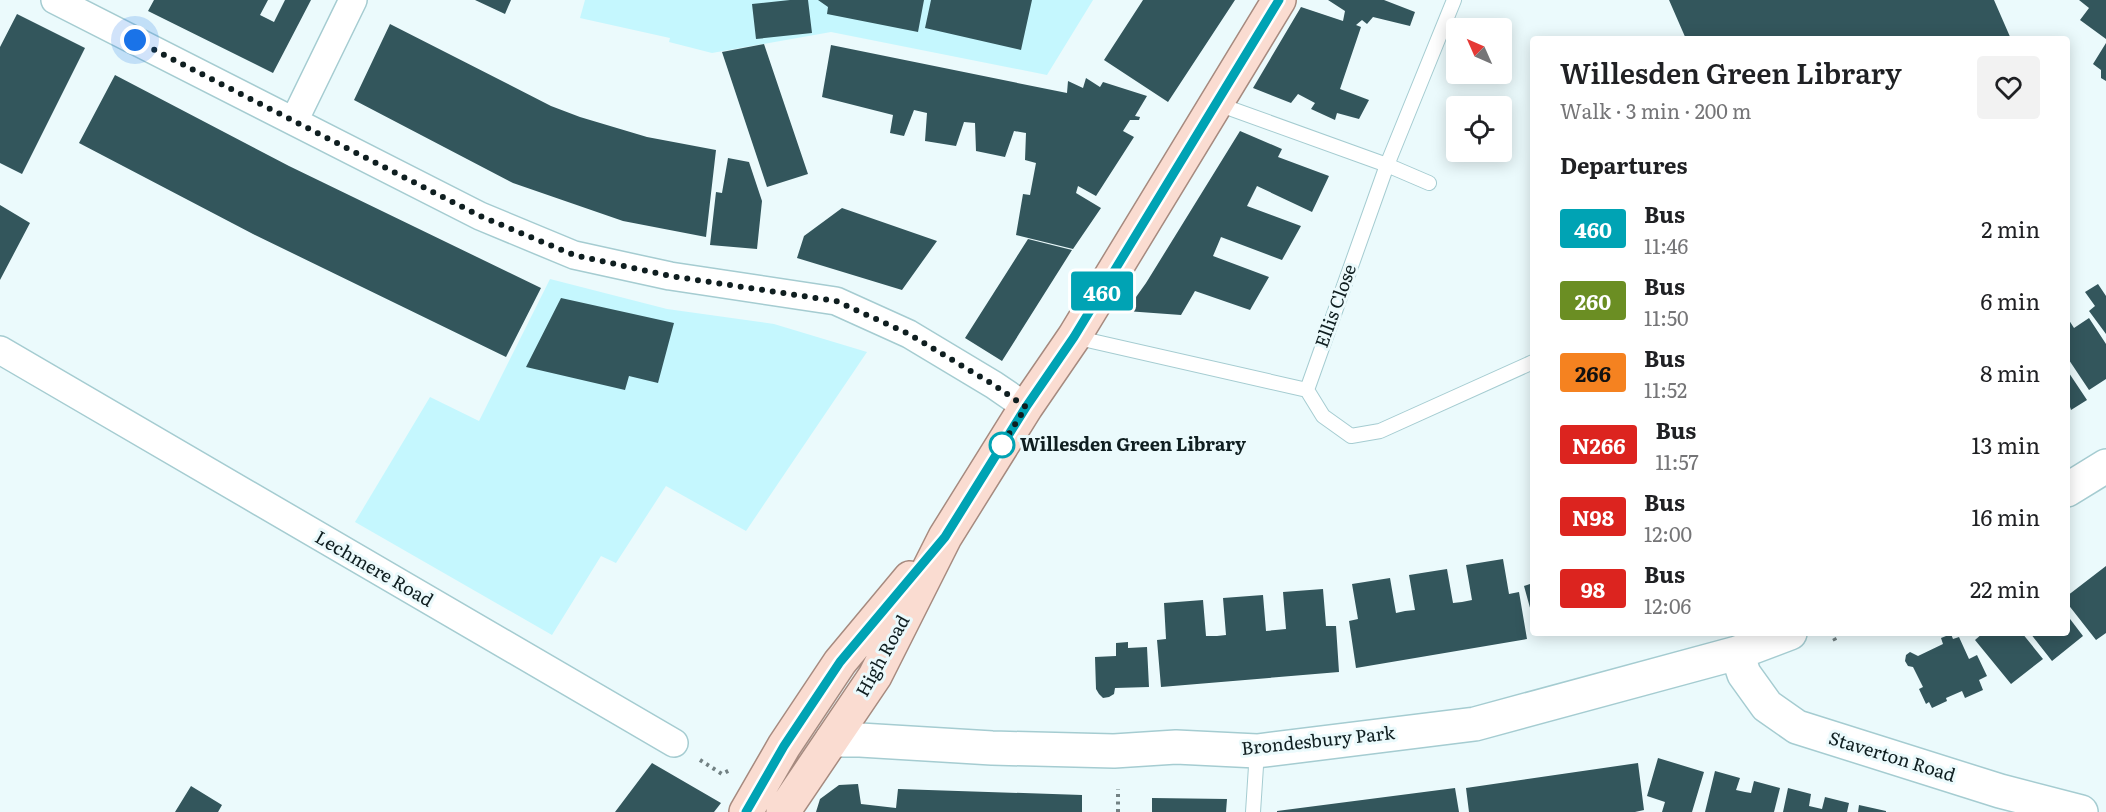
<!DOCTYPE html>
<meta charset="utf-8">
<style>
:root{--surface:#fff;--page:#f2f2f2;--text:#202124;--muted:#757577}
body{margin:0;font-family:Literata,serif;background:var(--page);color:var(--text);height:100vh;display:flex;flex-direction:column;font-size:22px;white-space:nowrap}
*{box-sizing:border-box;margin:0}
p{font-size:20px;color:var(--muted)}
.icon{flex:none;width:33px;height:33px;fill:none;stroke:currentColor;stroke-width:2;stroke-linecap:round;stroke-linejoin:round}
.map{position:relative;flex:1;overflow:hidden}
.drawer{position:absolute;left:1530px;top:36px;width:540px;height:600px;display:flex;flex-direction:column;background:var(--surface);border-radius:6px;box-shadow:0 3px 15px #0003}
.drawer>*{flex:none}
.badge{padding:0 12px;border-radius:4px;font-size:21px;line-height:39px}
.needle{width:39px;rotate:315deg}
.fabs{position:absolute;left:1446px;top:18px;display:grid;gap:12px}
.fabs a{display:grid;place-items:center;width:66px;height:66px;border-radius:6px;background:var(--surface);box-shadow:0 3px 15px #0003;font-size:30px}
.you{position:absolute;width:30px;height:30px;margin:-15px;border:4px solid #fff;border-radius:50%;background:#1a73e8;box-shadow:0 0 0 9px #1a73e833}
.map>.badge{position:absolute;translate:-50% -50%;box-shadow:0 0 0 3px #fff}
h2{padding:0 30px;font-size:22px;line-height:54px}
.round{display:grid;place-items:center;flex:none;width:63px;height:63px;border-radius:6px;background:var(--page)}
.overview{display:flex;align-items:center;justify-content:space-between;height:102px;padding:0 30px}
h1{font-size:28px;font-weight:600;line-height:45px}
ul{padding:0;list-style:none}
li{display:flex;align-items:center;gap:18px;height:72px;padding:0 30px}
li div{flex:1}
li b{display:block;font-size:22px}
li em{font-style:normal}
li .badge{min-width:66px;font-weight:700;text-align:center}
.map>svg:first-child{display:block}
.built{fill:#c5f7fe}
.building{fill:#33565c}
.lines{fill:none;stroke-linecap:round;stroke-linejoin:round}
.service-casing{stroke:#a5ccd1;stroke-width:16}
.minor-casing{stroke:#a5ccd1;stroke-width:30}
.tertiary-casing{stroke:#a5ccd1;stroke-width:36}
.primary-casing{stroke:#a68a7f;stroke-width:36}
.path{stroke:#728183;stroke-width:4;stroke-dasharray:3 4.5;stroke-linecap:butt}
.service{stroke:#fff;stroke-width:14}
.minor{stroke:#fff;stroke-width:27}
.tertiary{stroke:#fff;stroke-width:33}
.primary{stroke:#fadcd1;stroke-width:33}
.line-casing{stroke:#fff;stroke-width:14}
.line{stroke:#00a3b4;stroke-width:9}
.walk{stroke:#0f1e20;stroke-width:6;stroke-dasharray:0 10.8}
.stop-dot{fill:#fff;stroke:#00a3b4;stroke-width:3}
.labels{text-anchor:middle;stroke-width:6;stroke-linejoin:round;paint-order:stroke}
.street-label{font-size:18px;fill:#0f1e20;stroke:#ebfafc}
.stop-label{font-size:18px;font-weight:bold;fill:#0f1e20;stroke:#ebfafc;text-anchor:start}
</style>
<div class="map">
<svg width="2106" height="812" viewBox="0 0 2106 812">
<rect width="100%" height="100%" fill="#ebfafc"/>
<!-- built -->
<path class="built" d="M 585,0 L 1093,0 L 1047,75 L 831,32 L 712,53 L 669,42 L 670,38 L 580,18 Z
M 550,279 L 667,309 L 774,324 L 867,352 L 746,531 L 666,486 L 616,563 L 601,556 L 552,635 L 355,522 L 430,397 L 479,421 Z"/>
<!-- building -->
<path class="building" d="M 154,0 L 268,0 L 260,15 L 274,22 L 285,0 L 311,0 L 273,73 L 148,11 Z
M 475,0 L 511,0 L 505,14 Z
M 790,0 L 808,0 L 812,33 L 756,39 L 752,4 Z
M 818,0 L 924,0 L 918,32 L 827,14 L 828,7 Z
M 931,0 L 1032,0 L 1021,50 L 925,28 Z
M 1143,0 L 1235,0 L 1168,102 L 1104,60 Z
M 1328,0 L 1384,0 L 1415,12 L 1410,26 L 1373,17 L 1367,24 L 1362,20 L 1356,25 L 1361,27 L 1340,89 L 1369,100 L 1359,119 L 1337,113 L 1335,120 L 1311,109 L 1315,103 L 1298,94 L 1291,103 L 1253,88 L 1301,7 L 1343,21 L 1345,11 Z
M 1669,0 L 1994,0 L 2011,39 L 1686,39 Z
M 2079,0 L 2106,0 L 2106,39 L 2080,20 L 2089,8 Z
M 17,14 L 85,48 L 22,174 L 0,163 L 0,47 Z
M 390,24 L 551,106 L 580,117 L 647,137 L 716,150 L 706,237 L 623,221 L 513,183 L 354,100 Z
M 2106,43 L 2106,81 L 2101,78 L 2101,70 L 2093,64 Z
M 764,44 L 808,174 L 767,187 L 722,52 Z
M 831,45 L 1067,93 L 1068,81 L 1083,88 L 1086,78 L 1100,87 L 1103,82 L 1147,96 L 1135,116 L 1140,117 L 1139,120 L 1130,120 L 1123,131 L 1134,137 L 1096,196 L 1078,186 L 1076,193 L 1101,208 L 1073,249 L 1016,235 L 1023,194 L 1030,195 L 1036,163 L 1025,160 L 1026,133 L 1014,131 L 1005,157 L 976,151 L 975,123 L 964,122 L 956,146 L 925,141 L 927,113 L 914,110 L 904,136 L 890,133 L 893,115 L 822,97 Z
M 115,75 L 289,166 L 541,288 L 506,357 L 253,234 L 79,143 Z
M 1240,131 L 1282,149 L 1278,157 L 1329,176 L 1312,212 L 1257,186 L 1247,206 L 1301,226 L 1282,260 L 1221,237 L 1213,256 L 1269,277 L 1250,310 L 1195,291 L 1181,315 L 1126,311 L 1146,283 Z
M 728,158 L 749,162 L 762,201 L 757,249 L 710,245 L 716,192 L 722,193 Z
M 0,205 L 30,223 L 0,280 Z
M 842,208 L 937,241 L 902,290 L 797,258 L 804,236 Z
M 1028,239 L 1072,250 L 1002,361 L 965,338 Z
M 2098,284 L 2106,296 L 2106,334 L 2089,311 L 2095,306 L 2085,292 Z
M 561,298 L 674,323 L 658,383 L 629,376 L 625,390 L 526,367 Z
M 2067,317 L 2074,328 L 2089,318 L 2106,344 L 2106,379 L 2089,390 L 2067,357 Z
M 2067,370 L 2087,400 L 2071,410 L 2070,407 L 2067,409 Z
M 1503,559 L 1509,594 L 1519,592 L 1527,639 L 1356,668 L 1349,621 L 1358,619 L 1352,584 L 1390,578 L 1396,613 L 1405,611 L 1415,610 L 1409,575 L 1447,569 L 1453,603 L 1462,602 L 1472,600 L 1466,565 Z
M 2106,566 L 2106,633 L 2096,640 L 2067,603 L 2067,596 Z
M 1533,583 L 1533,615 L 1532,615 L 1524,586 Z
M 1323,589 L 1326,626 L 1336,626 L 1339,672 L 1161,687 L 1157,640 L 1166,639 L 1164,603 L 1203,600 L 1206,636 L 1217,636 L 1226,635 L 1223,598 L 1263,595 L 1266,631 L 1286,629 L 1283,592 Z
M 2067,615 L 2083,636 L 2052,661 L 2030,633 L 2067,633 Z
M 1983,633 L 2022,633 L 2043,659 L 2011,684 L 1975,640 Z
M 1951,634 L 1953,639 L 1959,637 L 1969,659 L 1977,655 L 1987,676 L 1979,680 L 1983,690 L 1965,698 L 1962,691 L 1946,698 L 1947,701 L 1932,708 L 1929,702 L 1926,704 L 1919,689 L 1923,687 L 1913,667 L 1908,666 L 1905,661 L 1906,655 L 1910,652 L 1918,656 L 1943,644 L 1941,638 Z
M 1128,642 L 1128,648 L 1147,647 L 1149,687 L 1115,688 L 1114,694 L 1109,697 L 1103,698 L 1099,694 L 1096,689 L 1095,657 L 1116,656 L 1116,643 Z
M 1658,758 L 1704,772 L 1692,812 L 1662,812 L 1665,802 L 1647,796 Z
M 652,763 L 721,803 L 714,812 L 615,812 Z
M 1638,763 L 1644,810 L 1635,812 L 1469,812 L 1466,788 Z
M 1715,771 L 1740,778 L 1736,790 L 1745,792 L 1751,793 L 1754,781 L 1780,788 L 1774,812 L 1705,812 Z
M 858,784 L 861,804 L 896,808 L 898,789 L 1082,795 L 1082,812 L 816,812 L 820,799 L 839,785 Z
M 191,786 L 222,805 L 218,812 L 175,812 Z
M 1455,788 L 1459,812 L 1277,812 L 1277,811 Z
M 1788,788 L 1811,794 L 1809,806 L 1822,809 L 1825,797 L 1849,803 L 1847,812 L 1783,812 Z
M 1152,798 L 1227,799 L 1226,812 L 1152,812 Z
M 1859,805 L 1886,811 L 1886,812 L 1858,812 Z"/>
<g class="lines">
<!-- service casing -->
<g class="service-casing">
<path id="service" d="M 1215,103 L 1387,165 L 1429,183
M 1074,337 L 1307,390 L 1387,165 L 1454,0
M 1307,390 L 1323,416 L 1351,436 L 1380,431 L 1533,362
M 1253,812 L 1257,751"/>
</g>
<!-- minor casing -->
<g class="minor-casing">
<path id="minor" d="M 55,0 L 480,216 L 574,255 L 670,276 L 836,301 L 909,334 L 994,385 L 1026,407
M 294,121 L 353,0
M 0,350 L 674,743"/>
</g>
<!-- tertiary casing -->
<g class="tertiary-casing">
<path id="tertiary" d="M 2067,490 L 2106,466
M 1737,653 L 1744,674 L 1767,706 L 1797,727 L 2000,791 L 2081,812
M 832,740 L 860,740 L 992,748 L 1114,751 L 1176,747 L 1257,751 L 1475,724 L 1737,653 L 1790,633"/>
</g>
<!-- primary casing -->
<g class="primary-casing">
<path id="primary" d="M 746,812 L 784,746 L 840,662 L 910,578
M 783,812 L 875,676 L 945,537 L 1026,407 L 1074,337 L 1279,0"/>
</g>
<!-- path -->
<path class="path" d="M 1834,638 L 1837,644
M 700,760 L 722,774 L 730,770
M 1118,812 L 1118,789"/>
<!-- service -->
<use href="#service" class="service"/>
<!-- minor -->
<use href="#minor" class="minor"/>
<!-- tertiary -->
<use href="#tertiary" class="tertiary"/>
<!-- primary -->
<use href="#primary" class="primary"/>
</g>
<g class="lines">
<!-- line casing -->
<g class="line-casing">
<path id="line" d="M 746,812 L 784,746 L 840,662 L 945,537 L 1026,407 L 1074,337 L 1279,0"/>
</g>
<!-- line -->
<use href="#line" class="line"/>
<!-- walk -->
<path class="walk" d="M 135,40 L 480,216 L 574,255 L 670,276 L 836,301 L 909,334 L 994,385 L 1026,407 L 1002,445"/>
</g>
<!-- markers -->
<circle class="stop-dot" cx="1002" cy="445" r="12"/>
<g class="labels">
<!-- street labels -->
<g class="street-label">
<text transform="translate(1336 306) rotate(-70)" y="6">Ellis Close</text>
<text transform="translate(374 569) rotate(30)" y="6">Lechmere Road</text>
<text transform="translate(883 656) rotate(-61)" y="6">High Road</text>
<text transform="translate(1318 741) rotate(-6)" y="6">Brondesbury Park</text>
<text transform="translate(1892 757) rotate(17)" y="6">Staverton Road</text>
</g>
<!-- stop labels -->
<g class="stop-label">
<text x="1020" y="451">Willesden Green Library</text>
</g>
</g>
</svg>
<div class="fabs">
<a><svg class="needle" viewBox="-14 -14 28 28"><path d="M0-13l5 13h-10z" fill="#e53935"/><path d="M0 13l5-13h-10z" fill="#757577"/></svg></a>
<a><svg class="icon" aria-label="locate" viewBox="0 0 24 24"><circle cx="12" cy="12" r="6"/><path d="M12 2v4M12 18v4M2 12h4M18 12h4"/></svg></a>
</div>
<div class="you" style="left:135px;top:40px"></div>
<b class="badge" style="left:1102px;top:291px;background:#00a3b4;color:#fff">460</b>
<section class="drawer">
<div class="overview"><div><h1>Willesden Green Library</h1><p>Walk · 3 min · 200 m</p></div><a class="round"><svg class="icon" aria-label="heart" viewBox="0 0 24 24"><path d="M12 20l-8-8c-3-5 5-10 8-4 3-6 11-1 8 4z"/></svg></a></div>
<h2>Departures</h2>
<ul>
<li><span class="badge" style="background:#00a3b4;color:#fff">460</span><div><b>Bus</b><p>11:46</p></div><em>2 min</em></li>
<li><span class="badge" style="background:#6b8e23;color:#fff">260</span><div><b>Bus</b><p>11:50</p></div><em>6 min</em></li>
<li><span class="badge" style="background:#f58220;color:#111">266</span><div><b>Bus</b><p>11:52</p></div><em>8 min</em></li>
<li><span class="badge" style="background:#dc241f;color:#fff">N266</span><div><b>Bus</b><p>11:57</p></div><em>13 min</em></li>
<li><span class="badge" style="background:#dc241f;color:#fff">N98</span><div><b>Bus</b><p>12:00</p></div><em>16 min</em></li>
<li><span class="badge" style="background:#dc241f;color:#fff">98</span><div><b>Bus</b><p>12:06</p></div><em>22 min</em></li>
</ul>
</section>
</div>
